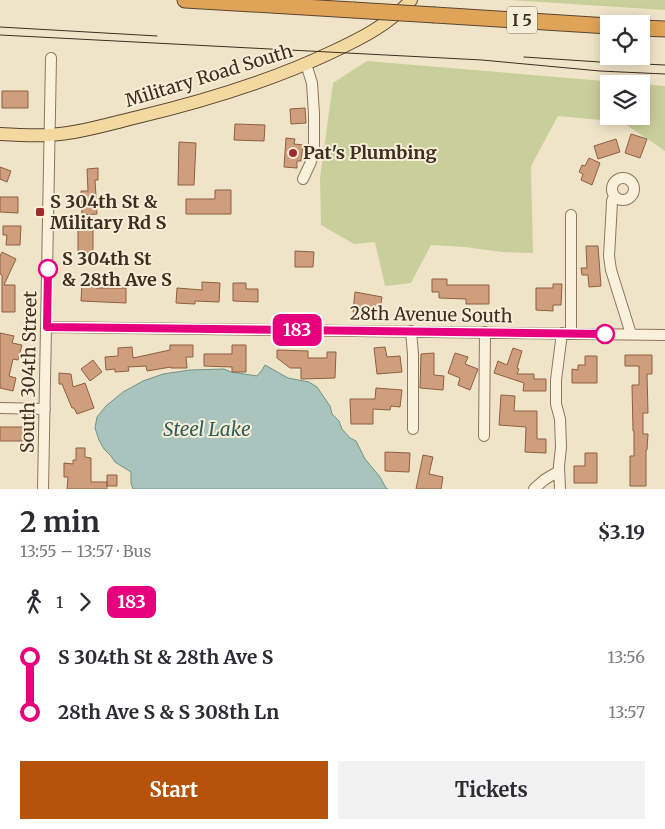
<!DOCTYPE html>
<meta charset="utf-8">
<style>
:root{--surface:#fff;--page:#f2f2f3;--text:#2b2b33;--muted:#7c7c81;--accent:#b45309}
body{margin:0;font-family:Merriweather,serif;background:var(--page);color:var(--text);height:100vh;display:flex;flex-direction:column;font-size:19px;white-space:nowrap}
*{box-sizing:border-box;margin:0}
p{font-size:16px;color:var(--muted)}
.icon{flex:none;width:28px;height:28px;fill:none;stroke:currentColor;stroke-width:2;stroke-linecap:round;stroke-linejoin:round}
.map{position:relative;height:489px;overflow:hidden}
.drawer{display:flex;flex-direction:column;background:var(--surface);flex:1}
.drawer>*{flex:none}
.badge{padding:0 10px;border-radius:8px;font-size:18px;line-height:32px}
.fabs{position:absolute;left:600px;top:15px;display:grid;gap:10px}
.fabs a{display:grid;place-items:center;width:50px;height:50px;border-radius:0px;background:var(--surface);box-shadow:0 2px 12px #0003;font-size:25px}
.map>.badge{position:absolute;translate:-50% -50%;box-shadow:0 0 0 2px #fff}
.legs{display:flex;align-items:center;gap:8px;height:55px;padding:0 20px;font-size:16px}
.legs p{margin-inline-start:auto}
.summary{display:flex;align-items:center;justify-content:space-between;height:85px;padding:0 20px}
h1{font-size:28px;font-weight:700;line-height:38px}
.primary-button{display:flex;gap:10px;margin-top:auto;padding:10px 20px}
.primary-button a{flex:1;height:58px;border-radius:0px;background:var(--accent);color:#fff;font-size:20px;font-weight:700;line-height:58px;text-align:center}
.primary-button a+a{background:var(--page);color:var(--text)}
ul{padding:0 20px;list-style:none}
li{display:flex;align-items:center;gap:18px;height:55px;font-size:19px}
li i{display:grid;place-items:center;width:8px;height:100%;margin:0 6px;background:currentColor}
li i::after{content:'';width:12px;height:12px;margin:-6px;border:4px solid;border-radius:50%;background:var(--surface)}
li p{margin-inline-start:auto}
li:first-child i{background:linear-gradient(#0000 50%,currentColor 0)}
li:last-child i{background:linear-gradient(currentColor 50%,#0000 0)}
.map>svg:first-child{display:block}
.green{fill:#c9cf9b}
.water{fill:#a9c4bc;stroke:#6f938a}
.building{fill:#cf9f7d;stroke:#8d5f41}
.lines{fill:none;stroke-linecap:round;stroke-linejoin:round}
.minor-casing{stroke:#8d765c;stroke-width:12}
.major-casing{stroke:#5b4430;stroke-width:14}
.highway-casing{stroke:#5b4430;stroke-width:17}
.minor{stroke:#faf1dc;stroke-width:10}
.major{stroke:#f3d9a0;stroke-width:12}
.highway{stroke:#e0a458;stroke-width:15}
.tram{stroke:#3d2e20;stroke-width:1}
.highway-bridge-casing{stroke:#5b4430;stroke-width:17;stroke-linecap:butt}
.highway-bridge{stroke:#e0a458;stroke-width:15}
.line-1-casing{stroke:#fff;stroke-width:11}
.line-1{stroke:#e6007e;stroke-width:8}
.poi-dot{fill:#9e2a2b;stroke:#f7eed8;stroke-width:2}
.stop-1-dot{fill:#fff;stroke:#e6007e;stroke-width:2.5}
.labels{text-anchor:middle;stroke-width:4;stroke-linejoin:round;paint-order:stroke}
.shield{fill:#f7eed8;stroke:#756857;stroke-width:1}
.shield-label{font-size:16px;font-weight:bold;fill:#3d2e20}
.street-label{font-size:18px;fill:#3d2e20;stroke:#f7eed8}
.poi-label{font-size:18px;font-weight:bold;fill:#3d2e20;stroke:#f7eed8;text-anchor:start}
.stop-label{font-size:18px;font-weight:bold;fill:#3d2e20;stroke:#f7eed8;text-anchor:start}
.water-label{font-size:19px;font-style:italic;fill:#2f5d5a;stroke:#f7eed8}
</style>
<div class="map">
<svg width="665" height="489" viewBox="0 0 665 489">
<rect width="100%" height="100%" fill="#f0e4c8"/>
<!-- green -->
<path class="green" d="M 509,0 L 665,0 L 665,10 Z
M 367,61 L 640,84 L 609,84 L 609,116 L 641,116 L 641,84 L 665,86 L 665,151 L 622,122 L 558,116 L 531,166 L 533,253 L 502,252 L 465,247 L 431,245 L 411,283 L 385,286 L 375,242 L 354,244 L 321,225 L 320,178 L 333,83 Z"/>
<!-- water -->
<path class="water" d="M 265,365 L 288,378 L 309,382 L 317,387 L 330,406 L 332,414 L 339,421 L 342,429 L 350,438 L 356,441 L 365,459 L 380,477 L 386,488 L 388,489 L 133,489 L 131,483 L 131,472 L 115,462 L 111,456 L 104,449 L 99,440 L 95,428 L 97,417 L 106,406 L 123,392 L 143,381 L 163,374 L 190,370 L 224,369 L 231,372 L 257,376 L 262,370 Z"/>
<!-- building -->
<path class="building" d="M 2,91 L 28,91 L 28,108 L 2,108 Z
M 305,108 L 306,123 L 291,124 L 290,109 Z
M 235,124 L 265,125 L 264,141 L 234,140 Z
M 631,134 L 647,139 L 640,158 L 625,153 Z
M 286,138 L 295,139 L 294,144 L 303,145 L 301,161 L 297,161 L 297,168 L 284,167 Z
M 616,139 L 620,152 L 598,159 L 594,146 Z
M 179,142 L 196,143 L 194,185 L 178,185 Z
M 589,158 L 600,163 L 592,185 L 581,180 L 583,174 L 579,172 L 582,165 L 585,166 Z
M 0,167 L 11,171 L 7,182 L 0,179 Z
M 98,168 L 98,180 L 95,180 L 97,214 L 82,215 L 81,191 L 88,191 L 87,169 Z
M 215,190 L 231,190 L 231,214 L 186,214 L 186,199 L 215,199 Z
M 0,197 L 18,197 L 18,213 L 0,212 Z
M 3,226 L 21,226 L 20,245 L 6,245 L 7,235 L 3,235 Z
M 78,229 L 93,229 L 93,253 L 78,253 Z
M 586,246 L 598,246 L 601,286 L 589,287 L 588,275 L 582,275 L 581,268 L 587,268 Z
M 295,251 L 314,252 L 313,267 L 295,267 Z
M 2,252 L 16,259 L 4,285 L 15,285 L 15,312 L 2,312 L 2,275 L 0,274 L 0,256 Z
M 89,276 L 96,276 L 96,288 L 126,288 L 126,303 L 81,301 L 82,282 L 89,282 Z
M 432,279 L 447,279 L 447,285 L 489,285 L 489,304 L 466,304 L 466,299 L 439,298 L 439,292 L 432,292 Z
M 202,282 L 220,283 L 219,302 L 195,301 L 195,304 L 176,303 L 177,288 L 202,290 Z
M 233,283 L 246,283 L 246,289 L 258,289 L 258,302 L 233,301 Z
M 553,284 L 562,284 L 561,305 L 553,305 L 553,311 L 536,310 L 536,288 L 553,288 Z
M 355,292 L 382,297 L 380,309 L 376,308 L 375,315 L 353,312 Z
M 0,333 L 14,336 L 12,343 L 22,345 L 18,360 L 13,359 L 9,376 L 16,378 L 13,391 L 0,388 Z
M 170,345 L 193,345 L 193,357 L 186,357 L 187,368 L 171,368 L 171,367 L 147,371 L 146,366 L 128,367 L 129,371 L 115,372 L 115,369 L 106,370 L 105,357 L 118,356 L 118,348 L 132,347 L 133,358 L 170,350 Z
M 232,345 L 246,345 L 246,372 L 232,372 L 232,367 L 204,366 L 204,354 L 232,354 Z
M 385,347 L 387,357 L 400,356 L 402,372 L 377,374 L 374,348 Z
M 513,348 L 522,351 L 517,368 L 519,369 L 517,374 L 534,374 L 534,379 L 546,379 L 546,391 L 523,391 L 524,383 L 494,373 L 498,361 L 507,365 Z
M 277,350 L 308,351 L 308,358 L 327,358 L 327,352 L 336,352 L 335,378 L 301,379 L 301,368 L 290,368 L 277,358 Z
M 434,353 L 434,375 L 444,376 L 443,390 L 420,388 L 421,354 Z
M 455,353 L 468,357 L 465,364 L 478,369 L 470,390 L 458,385 L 460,378 L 448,373 Z
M 625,355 L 652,355 L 652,374 L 647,374 L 648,413 L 643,413 L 643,434 L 648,434 L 647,450 L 646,450 L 646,486 L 630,486 L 630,456 L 634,456 L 634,431 L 633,431 L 632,385 L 639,385 L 639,366 L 625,366 Z
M 585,356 L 597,356 L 597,383 L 572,383 L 572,369 L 578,370 L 578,365 L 585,365 Z
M 93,360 L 102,372 L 90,381 L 81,369 Z
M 59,373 L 71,374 L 73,387 L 85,383 L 94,408 L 77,414 L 74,408 L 72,408 L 62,384 L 59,384 Z
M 376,388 L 402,390 L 400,407 L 391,406 L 390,410 L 373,409 L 373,424 L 351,424 L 350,399 L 375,399 Z
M 501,395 L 515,396 L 514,411 L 537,411 L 537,439 L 546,439 L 546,453 L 525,452 L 526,427 L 499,425 Z
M 0,427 L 25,427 L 25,441 L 0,441 Z
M 76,448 L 85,448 L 85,457 L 91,458 L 91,482 L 107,482 L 107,489 L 67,489 L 68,477 L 64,477 L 64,463 L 73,464 L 73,460 L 76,460 Z
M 385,452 L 410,453 L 409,472 L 385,471 Z
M 585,453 L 597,453 L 597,483 L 574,483 L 574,466 L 585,466 Z
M 423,455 L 433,457 L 429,474 L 443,477 L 441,489 L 416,489 Z
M 107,475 L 117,475 L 117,486 L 107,486 Z"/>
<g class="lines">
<!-- minor casing -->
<g class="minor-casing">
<path id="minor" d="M612 189a11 11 0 1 1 22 0a11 11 0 1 1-22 0Z
M 303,179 L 310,164 L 314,153 L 314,114 L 312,83 L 306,64
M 614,196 L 612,201 L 611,221 L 609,256 L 611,270 L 631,334
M 571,215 L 571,333
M 47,327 L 665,335
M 411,331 L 413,354 L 413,429
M 0,408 L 45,409
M 484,436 L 485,332
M 43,489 L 51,58
M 534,489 L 544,480 L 559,471
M 560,489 L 559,466 L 561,447 L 560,419 L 556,404 L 556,380 L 562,333"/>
</g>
<!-- major casing -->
<g class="major-casing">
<path id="major" d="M 0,134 C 16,135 33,136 49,135 C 79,133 109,124 138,117 C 205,101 271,81 332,52 C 360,39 390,24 411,0"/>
</g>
<!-- highway casing -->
<g class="highway-casing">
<path id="highway" d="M 185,0 L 353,10
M 435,15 L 609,26
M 641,28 L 665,29"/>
</g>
<!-- minor -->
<use href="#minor" class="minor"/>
<!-- major -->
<use href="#major" class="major"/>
<!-- highway -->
<use href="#highway" class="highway"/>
<!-- tram -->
<path class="tram" d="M 0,27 L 157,36
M 0,35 L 482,60 L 600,71 L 665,74
M 524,57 L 600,62 L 665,65"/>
<!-- highway-bridge casing -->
<g class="highway-bridge-casing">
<path id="highway-bridge" d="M 353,10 L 435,15"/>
</g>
<!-- highway-bridge -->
<use href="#highway-bridge" class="highway-bridge"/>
</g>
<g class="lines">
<!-- line-1 casing -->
<g class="line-1-casing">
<path id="line-1" d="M 48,269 L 47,327 L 605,334"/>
</g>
<!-- line-1 -->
<use href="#line-1" class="line-1"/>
</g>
<!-- markers -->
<g class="poi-dot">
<circle cx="293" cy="153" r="5"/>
<rect x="35" y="207" width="10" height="10" rx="2.5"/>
</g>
<g class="stop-1-dot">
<circle cx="48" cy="269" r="9"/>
<circle cx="605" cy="334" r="9"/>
</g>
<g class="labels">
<!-- shield labels -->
<rect class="shield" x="507" y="6.5" width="30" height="27" rx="4"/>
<g class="shield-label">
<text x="522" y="26">I 5</text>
</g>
<!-- street labels -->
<g class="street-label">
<text transform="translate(209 76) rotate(-17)" y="6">Military Road South</text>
<text transform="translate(431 315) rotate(1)" y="6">28th Avenue South</text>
<text transform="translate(29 372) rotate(-89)" y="6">South 304th Street</text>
</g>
<!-- poi labels -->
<g class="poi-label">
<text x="303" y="159">Pat's Plumbing</text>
<text x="50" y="208">S 304th St &amp;<tspan x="50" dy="21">Military Rd S</tspan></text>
</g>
<!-- stop labels -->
<g class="stop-label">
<text x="62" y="265">S 304th St<tspan x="62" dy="21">&amp; 28th Ave S</tspan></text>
</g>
<!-- water labels -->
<g class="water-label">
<text x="207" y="436">Steel Lake</text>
</g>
</g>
</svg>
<div class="fabs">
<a><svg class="icon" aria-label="locate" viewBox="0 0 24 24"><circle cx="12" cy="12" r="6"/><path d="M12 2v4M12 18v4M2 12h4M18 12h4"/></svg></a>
<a><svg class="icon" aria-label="layers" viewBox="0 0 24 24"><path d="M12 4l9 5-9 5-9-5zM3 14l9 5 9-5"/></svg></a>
</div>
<b class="badge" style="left:297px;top:330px;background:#e6007e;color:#fff">183</b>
</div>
<section class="drawer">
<div class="summary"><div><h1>2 min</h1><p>13:55 – 13:57 · Bus</p></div><b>$3.19</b></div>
<div class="legs"><svg class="icon" aria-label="walk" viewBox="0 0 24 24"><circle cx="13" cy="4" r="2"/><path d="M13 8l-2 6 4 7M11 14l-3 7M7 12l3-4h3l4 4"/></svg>1<svg class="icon" aria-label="forward" viewBox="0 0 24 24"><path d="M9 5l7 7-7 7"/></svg><b class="badge" style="background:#e6007e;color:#fff">183</b></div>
<ul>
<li><i style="color:#e6007e"></i><b>S 304th St &amp; 28th Ave S</b><p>13:56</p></li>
<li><i style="color:#e6007e"></i><b>28th Ave S &amp; S 308th Ln</b><p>13:57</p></li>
</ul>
<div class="primary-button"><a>Start</a><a>Tickets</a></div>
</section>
